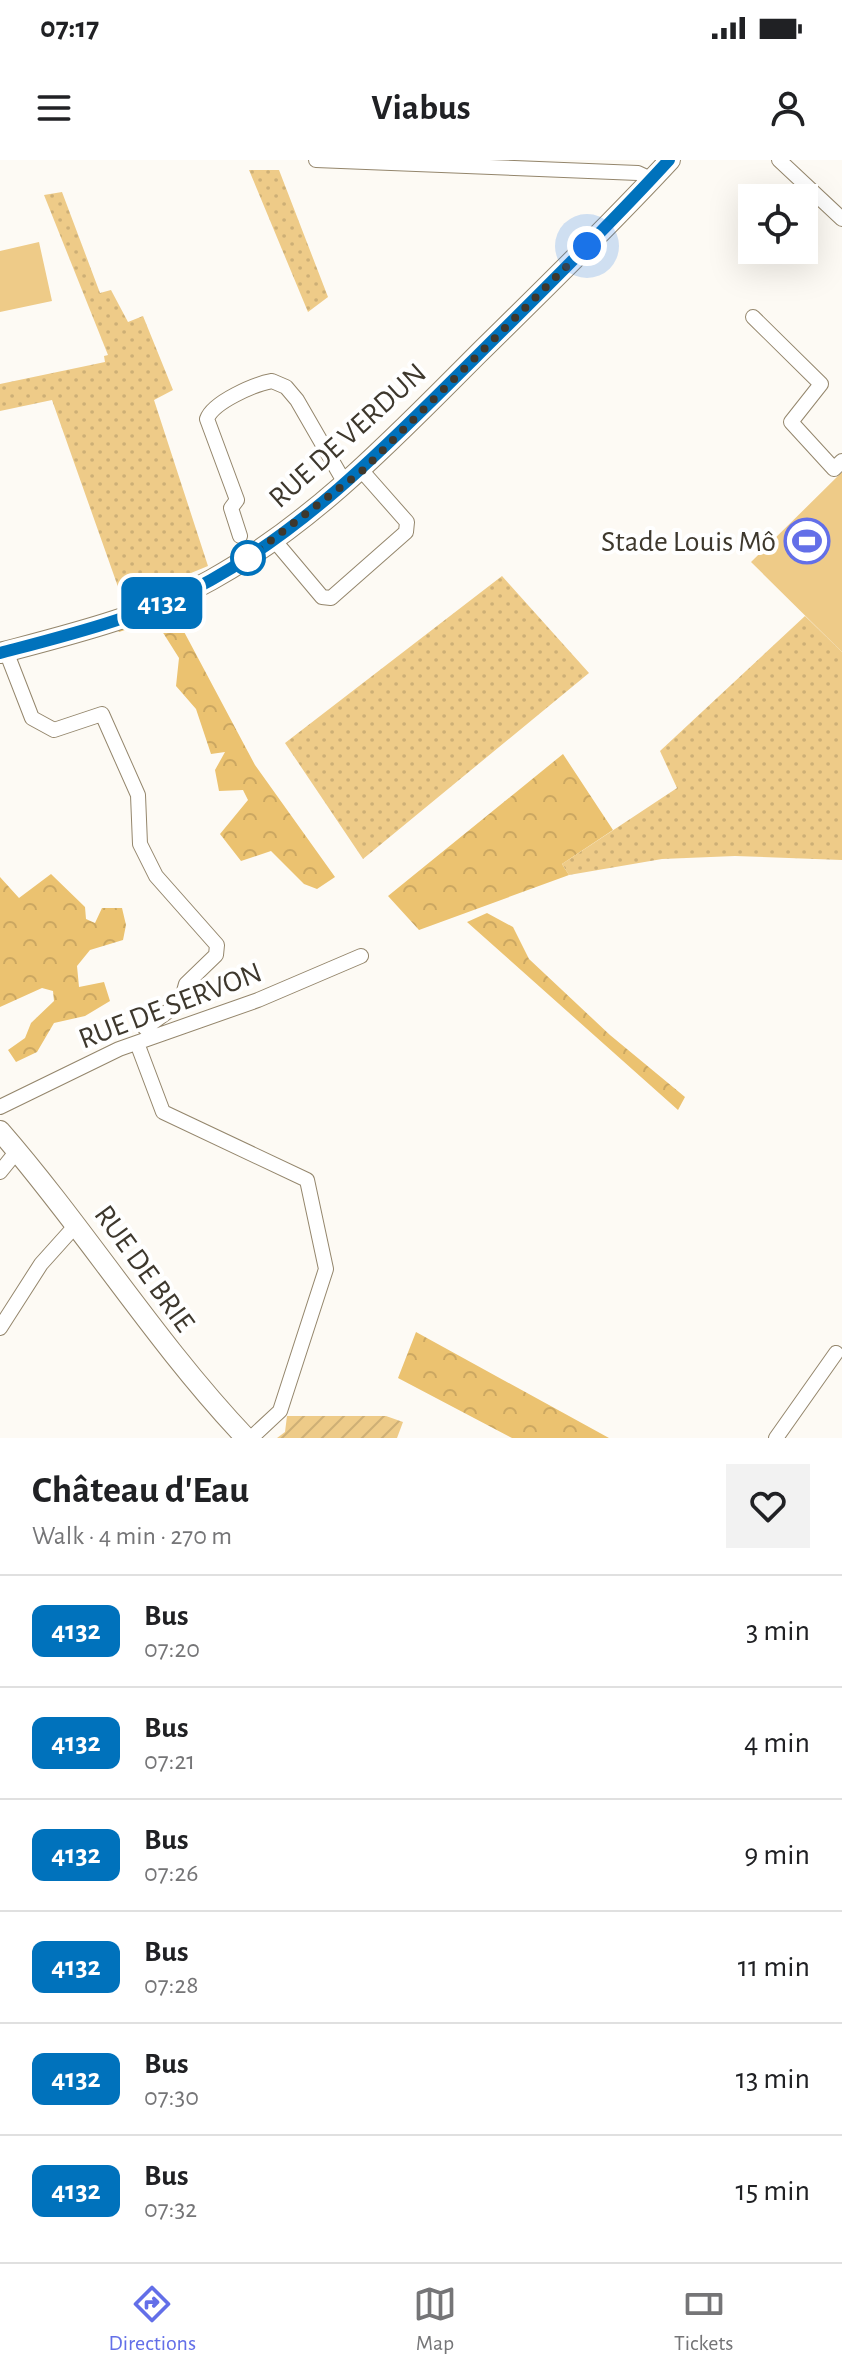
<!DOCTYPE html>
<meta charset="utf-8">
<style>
:root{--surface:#fff;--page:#f2f2f2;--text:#202124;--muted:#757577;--line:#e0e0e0;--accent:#636fe8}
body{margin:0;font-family:"Alegreya Sans",sans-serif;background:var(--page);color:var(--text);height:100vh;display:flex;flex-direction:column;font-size:30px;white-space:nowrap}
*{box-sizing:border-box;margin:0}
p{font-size:26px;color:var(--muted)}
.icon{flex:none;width:44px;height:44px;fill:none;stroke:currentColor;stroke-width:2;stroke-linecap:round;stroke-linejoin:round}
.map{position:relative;height:1278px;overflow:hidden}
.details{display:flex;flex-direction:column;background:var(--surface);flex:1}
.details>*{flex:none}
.badge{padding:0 16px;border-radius:12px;font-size:28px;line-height:52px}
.controls{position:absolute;left:738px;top:24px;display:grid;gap:16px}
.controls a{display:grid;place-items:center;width:80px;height:80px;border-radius:0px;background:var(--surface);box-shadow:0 8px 32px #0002;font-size:40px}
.you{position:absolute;width:40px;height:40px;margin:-20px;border:6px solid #fff;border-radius:50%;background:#1a73e8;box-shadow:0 0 0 12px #1a73e833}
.map>.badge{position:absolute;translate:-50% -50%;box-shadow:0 0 0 4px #fff}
.round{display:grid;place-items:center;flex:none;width:84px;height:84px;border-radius:0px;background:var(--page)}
.overview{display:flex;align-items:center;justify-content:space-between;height:136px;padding:0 32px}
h1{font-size:38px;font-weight:600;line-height:60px}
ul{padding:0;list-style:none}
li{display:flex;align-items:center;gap:24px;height:112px;padding:0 32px;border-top:2px solid var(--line)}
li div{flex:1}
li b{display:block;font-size:30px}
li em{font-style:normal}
li .badge{min-width:88px;font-weight:700;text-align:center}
.status{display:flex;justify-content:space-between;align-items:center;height:56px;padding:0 40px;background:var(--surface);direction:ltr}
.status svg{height:22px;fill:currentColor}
header{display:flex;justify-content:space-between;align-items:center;height:104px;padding:0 32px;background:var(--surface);font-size:36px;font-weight:600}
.tab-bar{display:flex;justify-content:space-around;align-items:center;height:112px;border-top:2px solid var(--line);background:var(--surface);font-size:22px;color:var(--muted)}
.tab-bar a{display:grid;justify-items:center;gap:4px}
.tab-bar .active{color:var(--accent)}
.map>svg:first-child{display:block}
.grass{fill:url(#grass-dots)}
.forest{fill:url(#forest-crowns)}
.park{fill:#eecb88}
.garden{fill:url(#garden-furrows)}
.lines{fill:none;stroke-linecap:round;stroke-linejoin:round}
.street-casing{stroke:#94866c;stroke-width:16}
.secondary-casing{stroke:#94866c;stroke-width:22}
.street{stroke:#fff;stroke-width:14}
.secondary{stroke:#fff;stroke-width:20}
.line-casing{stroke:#fff;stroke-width:18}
.line{stroke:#0072bc;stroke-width:12}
.walk{stroke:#3e382d;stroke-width:8;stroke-dasharray:0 14.4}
.stop-dot{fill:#fff;stroke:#0072bc;stroke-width:4}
.labels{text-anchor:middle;stroke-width:8;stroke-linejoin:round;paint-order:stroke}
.street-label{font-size:30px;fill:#3e382d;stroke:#fff}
.poi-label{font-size:30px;fill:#3e382d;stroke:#fff;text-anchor:end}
</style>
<div class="status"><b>07:17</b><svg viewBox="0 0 49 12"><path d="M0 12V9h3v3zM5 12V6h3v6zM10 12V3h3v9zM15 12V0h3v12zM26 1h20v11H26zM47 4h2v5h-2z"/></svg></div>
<header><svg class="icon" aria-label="menu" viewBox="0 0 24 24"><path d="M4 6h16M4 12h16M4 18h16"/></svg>Viabus<svg class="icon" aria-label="person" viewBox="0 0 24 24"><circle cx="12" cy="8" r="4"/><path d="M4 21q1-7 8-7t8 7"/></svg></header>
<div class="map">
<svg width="842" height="1278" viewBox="0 0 842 1278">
<defs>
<pattern id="grass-dots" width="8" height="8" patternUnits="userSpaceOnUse" patternTransform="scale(2)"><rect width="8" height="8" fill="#eecb88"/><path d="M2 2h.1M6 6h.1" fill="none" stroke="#cdaf76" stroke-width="1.8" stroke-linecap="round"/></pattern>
<pattern id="forest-crowns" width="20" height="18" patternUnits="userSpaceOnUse" patternTransform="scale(2)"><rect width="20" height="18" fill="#ebc270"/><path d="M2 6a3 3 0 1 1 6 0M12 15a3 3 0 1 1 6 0" fill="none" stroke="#cba761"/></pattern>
<pattern id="garden-furrows" width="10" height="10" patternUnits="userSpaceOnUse" patternTransform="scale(2)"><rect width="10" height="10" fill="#eecb88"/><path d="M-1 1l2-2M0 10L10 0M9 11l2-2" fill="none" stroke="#cdaf76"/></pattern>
</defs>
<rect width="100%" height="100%" fill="#fdfaf4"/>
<!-- grass -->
<path class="grass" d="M 249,10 L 279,10 L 328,137 L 308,152 Z
M 62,32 L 100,133 L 111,130 L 128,162 L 143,156 L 173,230 L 154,240 L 208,406 L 123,441 L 52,240 L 0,251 L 0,224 L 105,202 L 104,196 L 108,195 L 44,35 Z
M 502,416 L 589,513 L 363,699 L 285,583 Z
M 805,456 L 842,492 L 842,700 L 735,696 L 662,699 L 569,715 L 562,704 L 677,628 L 660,591 Z"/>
<!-- forest -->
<path class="forest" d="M 173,451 L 255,605 L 335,717 L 317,729 L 304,724 L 271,691 L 241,701 L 220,674 L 248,640 L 243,630 L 219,631 L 215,610 L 225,592 L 211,594 L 196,549 L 176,526 L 179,498 L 155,460 L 119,472 L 115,466 Z
M 563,594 L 613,670 L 562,704 L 569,715 L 419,770 L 388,736 Z
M 51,714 L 85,747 L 86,759 L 95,763 L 102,748 L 122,748 L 126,765 L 123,780 L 90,790 L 77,806 L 79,827 L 104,822 L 110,841 L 85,856 L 54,863 L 37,892 L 16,902 L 8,890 L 25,878 L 31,863 L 54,841 L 53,831 L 42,828 L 0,847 L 0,717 L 19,738 Z
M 487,753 L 513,767 L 529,799 L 610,875 L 685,937 L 678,950 L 467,762 Z
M 416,1172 L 609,1278 L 512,1278 L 398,1218 Z"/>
<!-- park -->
<path class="park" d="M 39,82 L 52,141 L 0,152 L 0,91 Z
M 842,312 L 842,492 L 751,402 Z"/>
<!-- garden -->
<path class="garden" d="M 287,1256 L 386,1256 L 403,1262 L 397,1278 L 277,1278 L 285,1272 Z"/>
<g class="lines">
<!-- street casing -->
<g class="street-casing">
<path id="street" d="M 316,0 L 638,13 L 651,19
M 779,0 L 842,59
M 753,157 L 821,224 L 791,262 L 834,309 L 842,301
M 240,376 L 231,348 L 237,340 L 207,259 C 213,242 255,224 272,221 L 286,227 L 297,240 L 346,325
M 274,380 L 322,437 L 331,438 L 406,372 L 407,362 L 362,311
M 6,491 L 32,558 L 54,570 L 102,554 L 138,635 L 140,684 L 156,716 L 217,785 L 216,795 L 186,824 L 181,842 L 145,868
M 137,883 L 163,952 L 307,1020 L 326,1109 L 280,1251 L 251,1278
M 0,947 L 119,889 L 258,840 L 361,796
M 0,1012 L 17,991
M 0,1168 L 41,1104 L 76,1065
M 776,1278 L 836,1193"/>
</g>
<!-- secondary casing -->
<g class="secondary-casing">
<path id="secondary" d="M 0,493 C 72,474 146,456 211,420 C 315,362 395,277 478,194 C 543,130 608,67 670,0
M 0,971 C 86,1070 155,1182 246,1278"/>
</g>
<!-- street -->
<use href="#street" class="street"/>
<!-- secondary -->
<use href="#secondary" class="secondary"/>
</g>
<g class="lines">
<!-- line casing -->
<g class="line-casing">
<path id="line" d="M 0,493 C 72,474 146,456 211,420 C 313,363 392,280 474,199 C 540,133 607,68 669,0"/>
</g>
<!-- line -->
<use href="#line" class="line"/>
<!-- walk -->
<path class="walk" d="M 248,398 L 362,311 L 587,86"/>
</g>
<!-- icons -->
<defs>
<g id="stadium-ring" transform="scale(2.3)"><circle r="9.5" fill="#fff" stroke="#636fe8" stroke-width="1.5"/><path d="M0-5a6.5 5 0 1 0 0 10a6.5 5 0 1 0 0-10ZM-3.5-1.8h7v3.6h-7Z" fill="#636fe8"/></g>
</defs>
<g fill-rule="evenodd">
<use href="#stadium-ring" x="807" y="381"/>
</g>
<!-- markers -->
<circle class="stop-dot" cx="248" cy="398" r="16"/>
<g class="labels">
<!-- street labels -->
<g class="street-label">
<text transform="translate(347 275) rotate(-42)" y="10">RUE DE VERDUN</text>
<text transform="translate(170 845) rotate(-21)" y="10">RUE DE SERVON</text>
<text transform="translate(145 1108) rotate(54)" y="10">RUE DE BRIE</text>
</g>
<!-- poi labels -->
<g class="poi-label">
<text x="776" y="391">Stade Louis Mô</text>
</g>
</g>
</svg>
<div class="controls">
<a><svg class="icon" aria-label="locate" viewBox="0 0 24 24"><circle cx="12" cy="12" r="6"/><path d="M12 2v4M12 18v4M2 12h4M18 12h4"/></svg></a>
</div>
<div class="you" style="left:587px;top:86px"></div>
<b class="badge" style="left:162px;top:443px;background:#0072bc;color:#fff">4132</b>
</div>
<section class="details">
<div class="overview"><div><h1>Château d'Eau</h1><p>Walk · 4 min · 270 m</p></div><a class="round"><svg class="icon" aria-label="heart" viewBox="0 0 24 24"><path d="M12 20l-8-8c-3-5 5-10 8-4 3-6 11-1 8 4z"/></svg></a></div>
<ul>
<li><span class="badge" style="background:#0072bc;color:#fff">4132</span><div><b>Bus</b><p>07:20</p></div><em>3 min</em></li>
<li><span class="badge" style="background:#0072bc;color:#fff">4132</span><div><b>Bus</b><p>07:21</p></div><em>4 min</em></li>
<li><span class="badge" style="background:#0072bc;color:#fff">4132</span><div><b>Bus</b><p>07:26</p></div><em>9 min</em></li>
<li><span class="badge" style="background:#0072bc;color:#fff">4132</span><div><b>Bus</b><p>07:28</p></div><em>11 min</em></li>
<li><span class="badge" style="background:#0072bc;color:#fff">4132</span><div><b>Bus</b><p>07:30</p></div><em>13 min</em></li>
<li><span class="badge" style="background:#0072bc;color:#fff">4132</span><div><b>Bus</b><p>07:32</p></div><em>15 min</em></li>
</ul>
</section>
<nav class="tab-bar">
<a class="active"><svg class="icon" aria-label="directions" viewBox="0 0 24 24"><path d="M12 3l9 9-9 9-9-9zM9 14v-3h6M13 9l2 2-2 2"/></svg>Directions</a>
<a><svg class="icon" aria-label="map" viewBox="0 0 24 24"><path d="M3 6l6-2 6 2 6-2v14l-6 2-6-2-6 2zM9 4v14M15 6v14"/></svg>Map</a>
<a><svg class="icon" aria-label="tickets" viewBox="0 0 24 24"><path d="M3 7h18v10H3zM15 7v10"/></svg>Tickets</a>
</nav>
